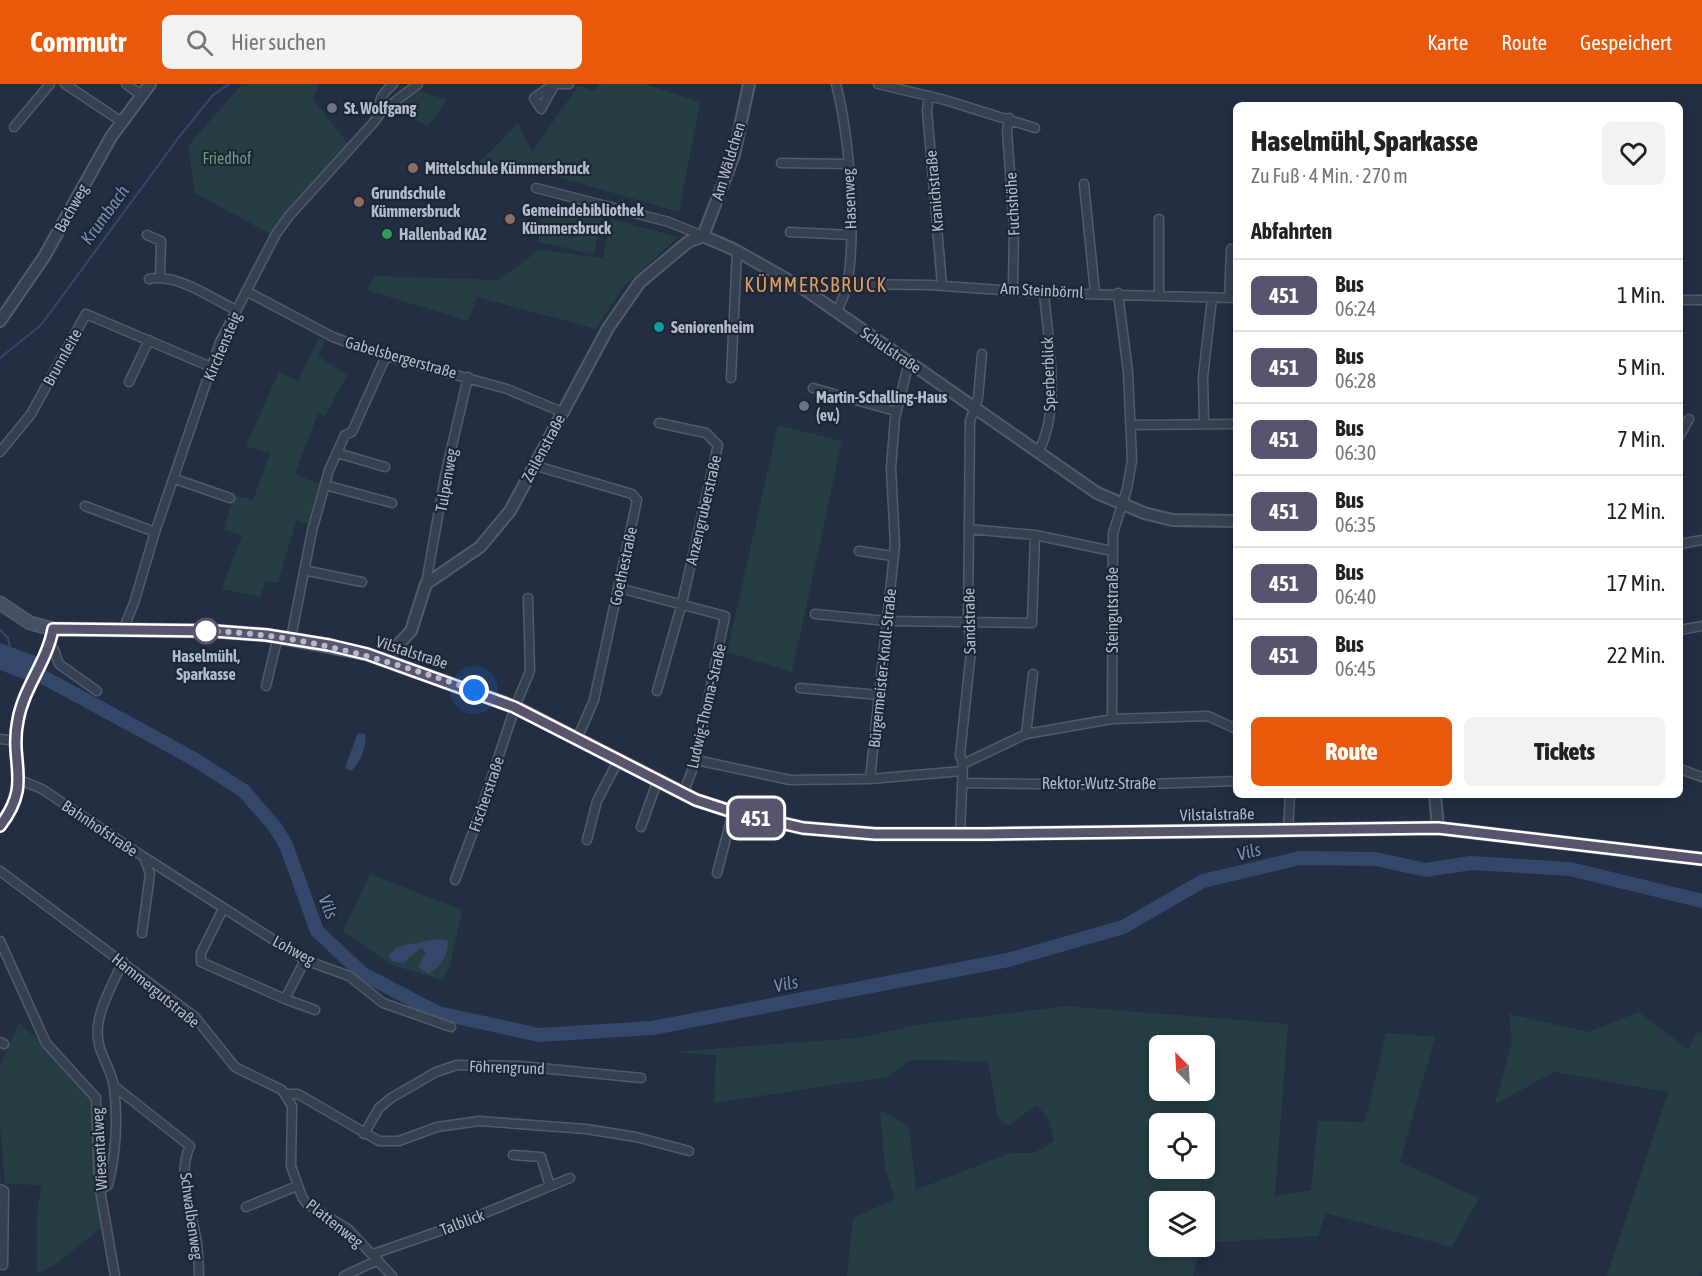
<!DOCTYPE html>
<html lang="de">
<meta charset="utf-8">
<style>
:root{--surface:#fff;--page:#f2f2f2;--text:#202124;--muted:#757577;--line:#e0e0e0;--accent:#ea580c}
body{margin:0;font-family:"Asap Condensed",sans-serif;background:var(--page);color:var(--text);height:100vh;display:flex;flex-direction:column;font-size:22px;white-space:nowrap}
*{box-sizing:border-box;margin:0}
p{font-size:20px;color:var(--muted)}
.icon{flex:none;width:33px;height:33px;fill:none;stroke:currentColor;stroke-width:2;stroke-linecap:round;stroke-linejoin:round}
.map{position:relative;flex:1;overflow:hidden}
.drawer{position:absolute;left:1233px;top:18px;width:450px;height:696px;display:flex;flex-direction:column;background:var(--surface);border-radius:9px;box-shadow:0 3px 15px #0003}
.drawer>*{flex:none}
.badge{padding:0 12px;border-radius:9px;font-size:21px;line-height:39px}
.needle{width:39px;rotate:336deg}
.tools{position:absolute;left:1149px;top:951px;display:grid;gap:12px}
.tools a{display:grid;place-items:center;width:66px;height:66px;border-radius:9px;background:var(--surface);box-shadow:0 3px 15px #0003;font-size:30px}
.you{position:absolute;width:30px;height:30px;margin:-15px;border:4px solid #fff;border-radius:50%;background:#1a73e8;box-shadow:0 0 0 9px #1a73e833}
.map>.badge{position:absolute;translate:-50% -50%;box-shadow:0 0 0 3px #fff}
h2{padding:0 18px;font-size:22px;line-height:54px}
.round{display:grid;place-items:center;flex:none;width:63px;height:63px;border-radius:9px;background:var(--page)}
.head{display:flex;align-items:center;justify-content:space-between;height:102px;padding:0 18px}
h1{font-size:28px;font-weight:800;line-height:45px}
.button{display:flex;gap:12px;margin-top:auto;padding:12px 18px}
.button a{flex:1;height:69px;border-radius:9px;background:var(--accent);color:#fff;font-size:24px;font-weight:800;line-height:69px;text-align:center}
.button a+a{background:var(--page);color:var(--text)}
ul{padding:0;list-style:none}
li{display:flex;align-items:center;gap:18px;height:72px;padding:0 18px;border-top:2px solid var(--line)}
li div{flex:1}
li b{display:block;font-size:22px}
li em{font-style:normal}
li .badge{min-width:66px;font-weight:700;text-align:center}
header{display:flex;align-items:center;gap:36px;box-sizing:border-box;height:84px;padding:0 30px;background:var(--accent);color:#fff}
header strong{font-size:28px}
nav{display:flex;gap:33px;margin-inline-start:auto;font-size:21px}
.search{width:420px;height:54px;background:var(--page);display:flex;align-items:center;gap:15px;box-sizing:border-box;padding:0 21px;border-radius:9px;color:var(--muted);font-size:22px}
.map>svg:first-child{display:block}
.green{fill:#253e44;fill-rule:evenodd}
.water{fill:#35486b}
.lines{fill:none;stroke-linecap:round;stroke-linejoin:round}
.stream{stroke:#35486b;stroke-width:2}
.river{stroke:#35486b;stroke-width:14}
.minor-casing{stroke:#525c6c;stroke-width:11}
.tertiary-casing{stroke:#525c6c;stroke-width:14}
.secondary-casing{stroke:#525c6c;stroke-width:15}
.minor{stroke:#384152;stroke-width:8}
.tertiary{stroke:#384152;stroke-width:10}
.secondary{stroke:#454f66;stroke-width:12}
.line-casing{stroke:#fff;stroke-width:14}
.line{stroke:#59546d;stroke-width:9}
.walk{stroke:#b4bccc;stroke-width:6;stroke-dasharray:0 10.8}
.worship-dot{fill:#6b7280;stroke:#1c2637;stroke-width:2}
.education-dot{fill:#8d6e63;stroke:#1c2637;stroke-width:2}
.leisure-dot{fill:#2e9e5b;stroke:#1c2637;stroke-width:2}
.culture-dot{fill:#0f9aa8;stroke:#1c2637;stroke-width:2}
.stop-dot{fill:#fff;stroke:#59546d;stroke-width:3}
.labels{text-anchor:middle;stroke-width:4.5;stroke-linejoin:round;paint-order:stroke}
.poi-label{font-size:16px;font-weight:bold;fill:#b4bccc;stroke:#1c2637;text-anchor:start}
.park-label{font-size:16px;fill:#69a07a;stroke:#1c2637}
.street-label{font-size:16px;fill:#b4bccc;stroke:#1c2637}
.stop-label{font-size:16px;font-weight:bold;fill:#b4bccc;stroke:#1c2637}
.water-label{font-size:18px;font-style:italic;fill:#798eb6;stroke:#1c2637}
.quarter-label{font-size:20px;letter-spacing:1.5px;fill:#e09f5c;stroke:#1c2637}
</style>
<header>
<strong>Commutr</strong>
<div class="search"><svg class="icon" aria-label="search" viewBox="0 0 24 24"><circle cx="10" cy="10" r="6"/><path d="M15 15l6 6"/></svg>Hier suchen</div>
<nav><a>Karte</a><a>Route</a><a>Gespeichert</a></nav>
</header>
<div class="map">
<svg width="1702" height="1192" viewBox="0 0 1702 1192">
<rect width="100%" height="100%" fill="#232e43"/>
<!-- green -->
<path class="green" d="M 242,0 L 320,0 L 313,15 L 349,61 L 281,134 L 270,150 L 195,109 L 188,62 Z
M 598,0 L 646,0 L 700,18 L 679,128 L 530,85 L 523,93 L 474,84 L 518,39 L 532,68 L 578,2 L 596,7 Z
M 419,7 L 447,16 L 428,42 L 393,25 Z
M 546,120 L 602,133 L 594,170 L 538,158 Z
M 611,135 L 678,153 L 623,203 L 596,245 L 477,213 L 468,237 L 367,206 L 375,192 L 499,196 L 539,166 L 603,174 Z
M 318,255 L 325,257 L 318,272 L 347,291 L 325,332 L 318,329 L 295,390 L 319,400 L 309,440 L 296,436 L 278,499 L 265,497 L 260,513 L 222,505 L 242,451 L 224,446 L 234,411 L 253,416 L 270,369 L 246,362 L 279,288 L 298,297 Z
M 778,341 L 842,357 L 792,588 L 727,568 Z
M 370,790 L 462,826 L 450,882 L 442,896 L 392,881 L 343,847 Z
M 1066,922 L 1288,940 L 1275,1112 L 1311,1106 L 1318,1037 L 1365,1038 L 1386,949 L 1435,953 L 1400,1078 L 1479,1114 L 1452,1163 L 1326,1129 L 1318,1152 L 1205,1159 L 1204,1118 L 1160,1118 L 1160,1162 L 1200,1163 L 1193,1192 L 847,1192 L 853,1134 L 895,1115 L 885,1084 L 880,1026 L 909,1042 L 916,1106 L 1010,1069 L 1034,1069 L 1054,1057 L 1048,1034 L 1036,1021 L 1008,1042 L 998,1034 L 988,977 L 911,976 L 887,993 L 714,1019 L 716,971 L 671,968 L 857,954 L 921,940 ZM 1160,962 L 1204,962 L 1204,1006 L 1160,1006 ZM 1160,1040 L 1204,1040 L 1204,1084 L 1160,1084 Z
M 1639,928 L 1688,965 L 1698,947 L 1702,949 L 1702,1187 L 1699,1192 L 1607,1192 L 1668,1008 L 1554,988 L 1495,1020 L 1512,958 L 1509,930 L 1588,948 Z
M 19,939 L 63,978 L 96,1014 L 96,1088 L 101,1144 L 56,1180 L 37,1190 L 37,1131 L 41,1101 L 5,1100 L 0,1040 L 0,982 Z"/>
<!-- water -->
<path class="water" d="M 0,559 L 38,573 L 26,596 L 0,586 Z
M 358,649 L 365,650 C 368,660 359,683 350,687 L 345,683 Z
M 437,855 L 448,857 C 448,872 441,882 429,890 L 418,883 L 426,869 L 422,863 L 403,879 L 392,877 L 388,872 L 397,863 Z"/>
<g class="lines">
<!-- stream -->
<path class="stream" d="M 0,274 L 41,241 L 179,53 L 213,11 L 229,0
M 0,546 L 8,554 L 10,564"/>
<!-- river -->
<path class="river" d="M 0,572 L 12,576 L 194,675 L 244,707 L 275,743 L 286,761 L 317,847 L 363,890 L 438,929 L 539,951 L 652,944 L 1008,876 L 1123,843 L 1203,797 L 1300,774 L 1376,775 L 1426,786 L 1471,779 L 1570,785 L 1702,817"/>
<!-- minor casing -->
<g class="minor-casing">
<path id="minor" d="M 65,0 L 122,38
M 126,0 L 141,11
M 554,0 L 534,14 L 541,25 L 555,0
M 557,0 L 569,0
M 836,0 C 850,55 856,141 848,197 C 846,208 841,218 837,228
M 878,0 L 945,16 L 1035,44
M 929,12 L 927,26 L 942,201
M 381,28 L 418,0
M 1009,34 L 1007,48 L 1014,140 L 1013,205
M 14,43 L 50,0
M 781,79 L 847,80
M 1084,100 L 1095,209
M 536,104 L 669,138 L 703,152
M 790,148 L 851,151
M 147,151 L 161,157 L 160,193
M 149,195 C 177,189 211,214 236,226
M 847,200 L 930,201 L 1044,209 L 1236,214
M 246,207 L 333,253 L 386,272 L 507,305 L 562,328
M 1159,211 L 1159,135
M 1229,214 L 1231,165
M 1680,216 L 1702,216
M 731,294 L 737,167
M 129,298 L 149,256
M 813,304 L 895,327
M 1204,338 L 1203,293 L 1212,214
M 1131,341 L 1236,340
M 1680,351 L 1689,335
M 0,368 L 31,330 L 86,230 L 211,283
M 1038,368 C 1062,326 1048,256 1044,209
M 337,369 L 385,383
M 533,381 L 632,410 L 637,416 L 594,616 L 577,655
M 175,395 L 230,414
M 325,401 L 392,419
M 85,422 L 155,448
M 969,445 L 1035,451 L 1112,467
M 1680,460 L 1702,456
M 859,467 L 893,472
M 304,486 L 362,498
M 426,500 L 445,392 L 468,293
M 619,504 L 725,532 L 696,676 L 683,710
M 815,530 L 887,537 L 1032,539 L 1035,451
M 123,546 L 134,519 L 155,448 L 220,258 L 276,150 L 289,132 L 374,38 L 381,28 C 377,14 384,9 393,0
M 1680,546 L 1702,542
M 291,554 L 312,447 L 329,386 L 345,351 L 352,348 L 386,272
M 50,563 L 54,566 L 59,580 L 97,607
M 266,602 L 278,552
M 800,604 L 879,611
M 657,607 L 682,519 L 718,361 L 706,349 L 659,339
M 1112,635 L 1113,449 L 1127,405 L 1132,376 L 1128,288 L 1118,209
M 1026,650 L 1033,590
M 0,655 L 16,657
M 696,676 L 790,696 L 870,695 L 962,687
M 963,680 L 1026,650 L 1112,635 L 1208,632 L 1236,645
M 1680,685 L 1702,693
M 870,695 L 895,461 L 891,384 L 895,334 L 909,278
M 20,696 L 42,705 L 144,773 L 150,790 L 142,849
M 962,699 L 1122,701 L 1236,697
M 641,743 L 657,698
M 1288,745 L 1290,711
M 960,750 L 963,680 L 960,671 L 971,567 L 968,538 L 970,337 L 978,314 L 982,270
M 587,756 L 597,717 L 618,677
M 144,773 L 305,876 L 349,892 L 383,919 L 451,943
M 0,787 L 195,933 L 235,983 L 282,1006 L 292,1022 L 291,1082 L 302,1113 L 307,1120 L 348,1145 L 392,1192
M 717,789 L 733,728
M 455,796 L 479,732 L 515,623 L 530,587 L 528,514
M 223,825 L 201,869 L 201,878 L 285,915 L 305,876
M 0,857 L 46,959 L 96,1014 L 99,1100 L 115,1192
M 285,915 L 315,926
M 0,958 L 4,960
M 114,1002 L 190,1062 C 176,1092 192,1128 197,1159 C 198,1170 199,1181 199,1192
M 285,1010 L 298,1010 L 379,1057 L 399,1057 L 437,1043 L 479,1037 L 586,1045 L 636,1053 L 689,1067
M 364,1050 L 379,1024 L 391,1014 L 436,988 L 457,981 L 520,982 L 641,994
M 513,1071 L 541,1073 L 550,1102
M 0,1105 L 4,1107 L 3,1181 L 0,1179
M 100,1106 L 108,1101 C 116,1071 118,1034 114,1004 C 111,980 95,969 98,942 C 100,921 115,896 123,877
M 246,1123 L 297,1102
M 373,1170 L 451,1143 L 570,1094
M 344,1192 L 378,1176"/>
</g>
<!-- tertiary casing -->
<g class="tertiary-casing">
<path id="tertiary" d="M 703,152 L 735,166 L 804,205 L 1097,409 L 1144,429 L 1172,436 L 1236,437
M 703,152 L 734,71 L 749,0
M 0,237 L 44,173 L 111,53 L 150,0
M 388,577 L 390,569 L 411,547 L 426,500 L 480,463 L 510,427 L 608,244 L 640,198 L 688,158 L 703,152
M 1435,711 L 1438,744
M 0,742 C 35,698 7,676 19,631 C 26,600 48,576 53,545"/>
</g>
<!-- secondary casing -->
<g class="secondary-casing">
<path id="secondary" d="M 0,519 L 30,539 L 53,545 L 214,547 L 267,551 L 367,570 L 515,623 L 696,716 L 733,728 L 803,744 L 875,750 L 987,750 L 1438,744 L 1702,775"/>
</g>
<!-- minor -->
<use href="#minor" class="minor"/>
<!-- tertiary -->
<use href="#tertiary" class="tertiary"/>
<!-- secondary -->
<use href="#secondary" class="secondary"/>
</g>
<g class="lines">
<!-- line casing -->
<g class="line-casing">
<path id="line" d="M 0,742 C 33,699 9,681 18,636 C 24,603 47,578 53,545 L 214,547 L 267,551 L 329,561 L 367,570 L 514,623 L 696,716 L 733,728 L 803,744 L 875,750 L 987,750 L 1438,744 L 1702,775"/>
</g>
<!-- line -->
<use href="#line" class="line"/>
<!-- walk -->
<path class="walk" d="M 206,547 L 201,547 C 297,548 384,575 474,606"/>
</g>
<!-- markers -->
<g class="worship-dot">
<circle cx="332" cy="24" r="6"/>
<circle cx="804" cy="322" r="6"/>
</g>
<g class="education-dot">
<circle cx="413" cy="84" r="6"/>
<circle cx="359" cy="118" r="6"/>
<circle cx="510" cy="135" r="6"/>
</g>
<circle class="leisure-dot" cx="387" cy="150" r="6"/>
<circle class="culture-dot" cx="659" cy="243" r="6"/>
<circle class="stop-dot" cx="206" cy="547" r="12"/>
<g class="labels">
<!-- poi labels -->
<g class="poi-label">
<text x="344" y="30">St. Wolfgang</text>
<text x="425" y="90">Mittelschule Kümmersbruck</text>
<text x="371" y="115">Grundschule<tspan x="371" dy="18">Kümmersbruck</tspan></text>
<text x="522" y="132">Gemeindebibliothek<tspan x="522" dy="18">Kümmersbruck</tspan></text>
<text x="399" y="156">Hallenbad KA2</text>
<text x="671" y="249">Seniorenheim</text>
<text x="816" y="319">Martin-Schalling-Haus<tspan x="816" dy="18">(ev.)</tspan></text>
</g>
<!-- park labels -->
<g class="park-label">
<text x="227" y="80">Friedhof</text>
</g>
<!-- street labels -->
<g class="street-label">
<text transform="translate(728 77) rotate(-73)" y="6">Am Wäldchen</text>
<text transform="translate(934 107) rotate(-95)" y="6">Kranichstraße</text>
<text transform="translate(849 115) rotate(-93)" y="6">Hasenweg</text>
<text transform="translate(1012 120) rotate(-93)" y="6">Fuchshöhe</text>
<text transform="translate(71 124) rotate(-61)" y="6">Bachweg</text>
<text transform="translate(1042 206) rotate(3)" y="6">Am Steinbörnl</text>
<text transform="translate(222 262) rotate(-67)" y="6">Kirchensteig</text>
<text transform="translate(891 266) rotate(34)" y="6">Schulstraße</text>
<text transform="translate(62 273) rotate(-61)" y="6">Brunnleite</text>
<text transform="translate(401 273) rotate(16)" y="6">Gabelsbergerstraße</text>
<text transform="translate(1048 290) rotate(-92)" y="6">Sperberblick</text>
<text transform="translate(543 364) rotate(-62)" y="6">Zeilenstraße</text>
<text transform="translate(446 396) rotate(-80)" y="6">Tulpenweg</text>
<text transform="translate(703 426) rotate(-77)" y="6">Anzengruberstraße</text>
<text transform="translate(623 482) rotate(-78)" y="6">Goethestraße</text>
<text transform="translate(1112 526) rotate(-90)" y="6">Steingutstraße</text>
<text transform="translate(969 537) rotate(-91)" y="6">Sandstraße</text>
<text transform="translate(412 568) rotate(18)" y="6">Vilstalstraße</text>
<text transform="translate(882 584) rotate(-84)" y="6">Bürgermeister-Knoll-Straße</text>
<text transform="translate(706 622) rotate(-77)" y="6">Ludwig-Thoma-Straße</text>
<text x="1099" y="705">Rektor-Wutz-Straße</text>
<text transform="translate(486 710) rotate(-71)" y="6">Fischerstraße</text>
<text transform="translate(1217 730) rotate(-1)" y="6">Vilstalstraße</text>
<text transform="translate(100 744) rotate(34)" y="6">Bahnhofstraße</text>
<text transform="translate(294 866) rotate(28)" y="6">Lohweg</text>
<text transform="translate(156 906) rotate(39)" y="6">Hammergutstraße</text>
<text transform="translate(507 983) rotate(2)" y="6">Föhrengrund</text>
<text transform="translate(99 1065) rotate(-93)" y="6">Wiesentalweg</text>
<text transform="translate(192 1132) rotate(82)" y="6">Schwalbenweg</text>
<text transform="translate(462 1138) rotate(-21)" y="6">Talblick</text>
<text transform="translate(335 1139) rotate(38)" y="6">Plattenweg</text>
</g>
<!-- stop labels -->
<g class="stop-label">
<text x="206" y="578">Haselmühl,<tspan x="206" dy="18">Sparkasse</tspan></text>
</g>
<!-- water labels -->
<g class="water-label">
<text transform="translate(105 131) rotate(-54)" y="6">Krumbach</text>
<text transform="translate(1249 768) rotate(-14)" y="6">Vils</text>
<text transform="translate(328 823) rotate(68)" y="6">Vils</text>
<text transform="translate(786 900) rotate(-11)" y="6">Vils</text>
</g>
<!-- quarter labels -->
<g class="quarter-label">
<text x="816" y="208">KÜMMERSBRUCK</text>
</g>
</g>
</svg>
<div class="tools">
<a><svg class="needle" viewBox="-14 -14 28 28"><path d="M0-13l5 13h-10z" fill="#e53935"/><path d="M0 13l5-13h-10z" fill="#757577"/></svg></a>
<a><svg class="icon" aria-label="locate" viewBox="0 0 24 24"><circle cx="12" cy="12" r="6"/><path d="M12 2v4M12 18v4M2 12h4M18 12h4"/></svg></a>
<a><svg class="icon" aria-label="layers" viewBox="0 0 24 24"><path d="M12 4l9 5-9 5-9-5zM3 14l9 5 9-5"/></svg></a>
</div>
<div class="you" style="left:474px;top:606px"></div>
<b class="badge" style="left:756px;top:734px;background:#59546d;color:#fff">451</b>
<section class="drawer">
<div class="head"><div><h1>Haselmühl, Sparkasse</h1><p>Zu Fuß · 4 Min. · 270 m</p></div><a class="round"><svg class="icon" aria-label="heart" viewBox="0 0 24 24"><path d="M12 20l-8-8c-3-5 5-10 8-4 3-6 11-1 8 4z"/></svg></a></div>
<h2>Abfahrten</h2>
<ul>
<li><span class="badge" style="background:#59546d;color:#fff">451</span><div><b>Bus</b><p>06:24</p></div><em>1 Min.</em></li>
<li><span class="badge" style="background:#59546d;color:#fff">451</span><div><b>Bus</b><p>06:28</p></div><em>5 Min.</em></li>
<li><span class="badge" style="background:#59546d;color:#fff">451</span><div><b>Bus</b><p>06:30</p></div><em>7 Min.</em></li>
<li><span class="badge" style="background:#59546d;color:#fff">451</span><div><b>Bus</b><p>06:35</p></div><em>12 Min.</em></li>
<li><span class="badge" style="background:#59546d;color:#fff">451</span><div><b>Bus</b><p>06:40</p></div><em>17 Min.</em></li>
<li><span class="badge" style="background:#59546d;color:#fff">451</span><div><b>Bus</b><p>06:45</p></div><em>22 Min.</em></li>
</ul>
<div class="button"><a>Route</a><a>Tickets</a></div>
</section>
</div>
